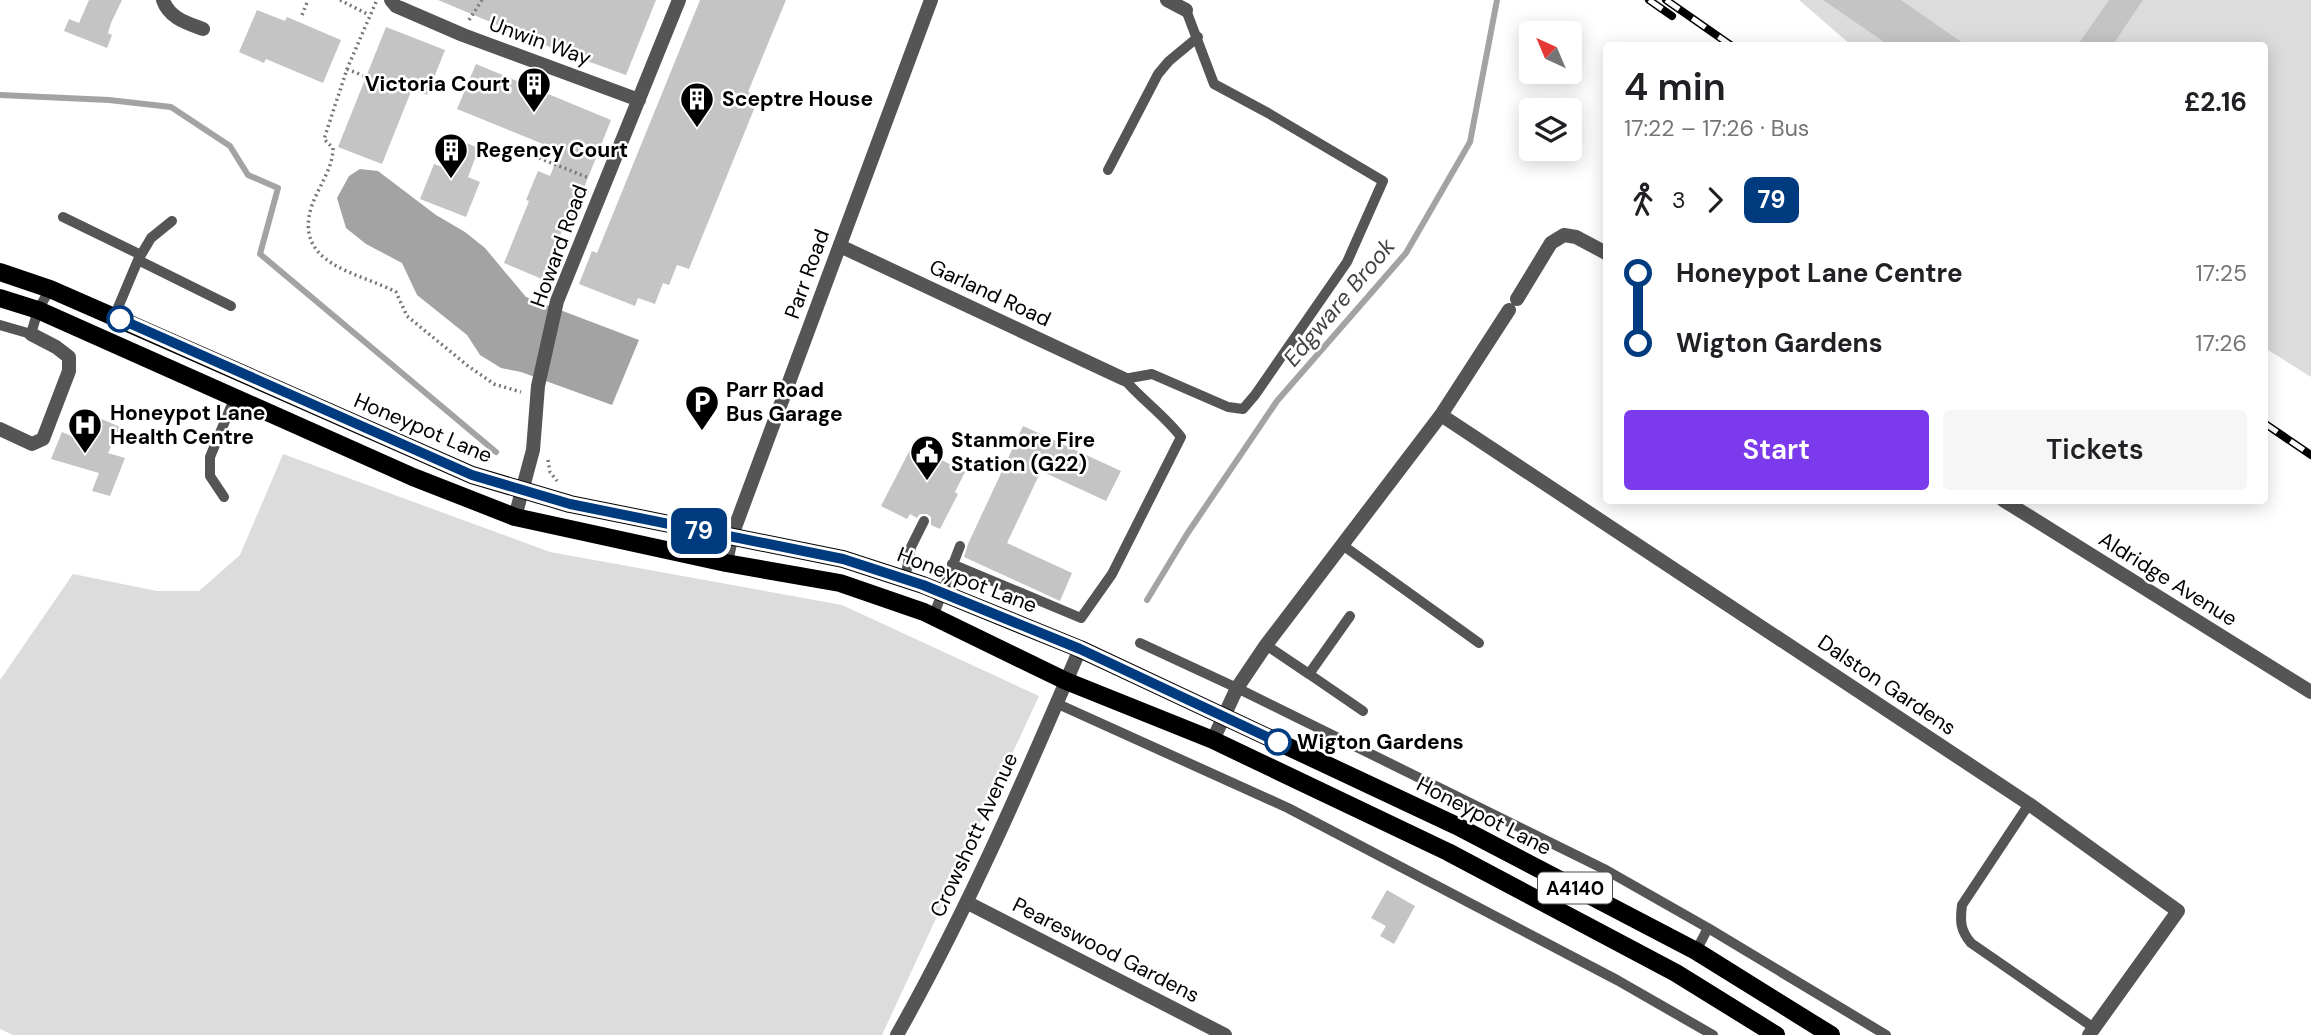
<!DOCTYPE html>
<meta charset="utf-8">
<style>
:root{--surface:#fff;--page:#f6f6f6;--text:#202124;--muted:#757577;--accent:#7c3aed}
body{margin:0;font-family:"DM Sans",sans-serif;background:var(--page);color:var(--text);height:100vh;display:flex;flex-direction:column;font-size:26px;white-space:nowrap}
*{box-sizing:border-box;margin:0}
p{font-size:23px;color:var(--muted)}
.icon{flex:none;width:38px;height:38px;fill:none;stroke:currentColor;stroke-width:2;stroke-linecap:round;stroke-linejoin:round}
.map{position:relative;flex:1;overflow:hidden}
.panel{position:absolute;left:1603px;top:42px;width:665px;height:462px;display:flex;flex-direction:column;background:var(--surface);border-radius:7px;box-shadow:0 4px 18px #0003}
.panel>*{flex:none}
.badge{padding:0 14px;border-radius:10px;font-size:24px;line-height:46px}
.needle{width:46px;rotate:316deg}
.tools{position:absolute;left:1519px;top:21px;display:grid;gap:14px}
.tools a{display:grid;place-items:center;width:63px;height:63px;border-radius:7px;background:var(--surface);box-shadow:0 4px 18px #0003;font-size:35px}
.map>.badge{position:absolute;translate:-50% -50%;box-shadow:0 0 0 4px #fff}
.legs{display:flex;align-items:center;gap:10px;height:77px;padding:0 21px;font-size:23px}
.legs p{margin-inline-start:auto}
.headline{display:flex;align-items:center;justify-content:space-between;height:119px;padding:0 21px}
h1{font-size:38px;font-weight:600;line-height:52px}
.cta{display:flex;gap:14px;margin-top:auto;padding:14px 21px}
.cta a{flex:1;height:80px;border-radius:7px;background:var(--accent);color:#fff;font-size:28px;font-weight:600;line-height:80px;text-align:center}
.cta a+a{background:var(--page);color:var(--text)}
ul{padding:0 21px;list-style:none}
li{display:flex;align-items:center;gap:24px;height:70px;font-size:26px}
li i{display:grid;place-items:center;width:10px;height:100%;margin:0 9px;background:currentColor}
li i::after{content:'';width:18px;height:18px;margin:-9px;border:5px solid;border-radius:50%;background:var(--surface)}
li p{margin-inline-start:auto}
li:first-child i{background:linear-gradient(#0000 50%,currentColor 0)}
li:last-child i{background:linear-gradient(currentColor 50%,#0000 0)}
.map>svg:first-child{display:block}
.green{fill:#dcdcdc}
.water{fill:#a3a3a3}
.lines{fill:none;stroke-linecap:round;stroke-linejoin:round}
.stream{stroke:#a3a3a3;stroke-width:6}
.building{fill:#c4c4c4}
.path{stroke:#777;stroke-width:3.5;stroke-dasharray:2 3.5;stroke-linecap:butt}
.service{stroke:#555;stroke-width:10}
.minor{stroke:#555;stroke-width:14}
.primary{stroke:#000;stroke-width:18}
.rail-casing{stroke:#000;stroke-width:8}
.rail{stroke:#fff;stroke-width:5;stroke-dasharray:16;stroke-linecap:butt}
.line-1-casing{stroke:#fff;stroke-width:16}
.line-1{stroke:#003b80;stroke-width:10}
.stop-1-dot{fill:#fff;stroke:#003b80;stroke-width:3.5}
.labels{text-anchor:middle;stroke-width:5;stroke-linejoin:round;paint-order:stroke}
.shield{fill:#fff;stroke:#4c4c4c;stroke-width:2}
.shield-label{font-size:19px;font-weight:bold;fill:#000}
.street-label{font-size:21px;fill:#000;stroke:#fff}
.poi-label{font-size:21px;font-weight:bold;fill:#000;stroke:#fff;text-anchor:start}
.stop-label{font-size:21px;font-weight:bold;fill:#000;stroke:#fff;text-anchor:start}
.water-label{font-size:23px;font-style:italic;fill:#444;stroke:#fff}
</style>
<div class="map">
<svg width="2311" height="1035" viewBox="0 0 2311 1035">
<rect width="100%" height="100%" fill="#fff"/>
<!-- green -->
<path class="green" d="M 1799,0 L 2311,0 L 2311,377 L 2265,348 L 2264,46 L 1851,45 Z
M 283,454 L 550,552 L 842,605 L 1039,696 L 882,1035 L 13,1035 L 0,1029 L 0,680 L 73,574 L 157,591 L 199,591 L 240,555 Z"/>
<!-- water -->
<path class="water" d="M 360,169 L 378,171 L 436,215 L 465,232 L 485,248 L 526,297 L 639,340 L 612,405 L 521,372 L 501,368 L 480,355 L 467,335 L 417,295 L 402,263 L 366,244 L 346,228 L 337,198 L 349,176 Z"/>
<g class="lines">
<!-- stream -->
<path class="stream" d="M 0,95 L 109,100 L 171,107 L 230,146 L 248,175 L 278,188 L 260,254 L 496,452
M 1147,600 L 1187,534 L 1277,401 L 1406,253 L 1470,142 L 1497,0"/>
</g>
<!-- building -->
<path class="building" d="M 89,0 L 122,0 L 111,23 L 108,33 L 112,35 L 107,48 L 64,31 L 69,19 L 79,23 Z
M 438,0 L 656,0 L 626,75 L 562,52 Z
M 700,0 L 786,0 L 748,92 L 759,97 L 689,269 L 677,265 L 669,285 L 663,283 L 655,304 L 638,298 L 635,306 L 579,284 L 592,251 L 597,253 Z
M 1823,0 L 1901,0 L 1967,46 L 1890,46 Z
M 2109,0 L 2143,0 L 2112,46 L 2077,46 Z
M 257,10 L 285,21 L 287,17 L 341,40 L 323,83 L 266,59 L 264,63 L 239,52 Z
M 386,27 L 445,50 L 427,95 L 412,89 L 382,164 L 338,147 Z
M 476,64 L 611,120 L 572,218 L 568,216 L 542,279 L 504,263 L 529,201 L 526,200 L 538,171 L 550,176 L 560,151 L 457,109 Z
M 456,139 L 479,148 L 468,177 L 480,182 L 466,217 L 420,199 L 434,164 L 445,168 Z
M 97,417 L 120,427 L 108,453 L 125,458 L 110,496 L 92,491 L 99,473 L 51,459 L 62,432 L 85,442 Z
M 1023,426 L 1121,471 L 1106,501 L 1041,471 L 1007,543 L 1072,573 L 1060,601 L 964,557 L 968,544 Z
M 916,438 L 942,451 L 938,458 L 965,472 L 955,492 L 958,494 L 940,529 L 931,525 L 931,517 L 927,514 L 920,514 L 917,518 L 910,514 L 907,519 L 881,506 Z
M 1387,890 L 1415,906 L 1394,944 L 1380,936 L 1386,926 L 1371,918 Z"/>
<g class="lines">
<!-- path -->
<path class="path" d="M 340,0 L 369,15
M 376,2 L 347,69 L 324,139 L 333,148 C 333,168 319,186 312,205 C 292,265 358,272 396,292 L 407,316 L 468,366 L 494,384 L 521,392
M 302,15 L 308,0
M 469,20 L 482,0
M 347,69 L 364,76
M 539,158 L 589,178
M 548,460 L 550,472 L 557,481"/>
<!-- service -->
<path class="service" d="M 1108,170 L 1158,74 L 1169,61 L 1198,37
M 63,217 L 141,255
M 138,260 L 231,306
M 114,317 L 138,260 L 151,238 L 172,221
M 0,325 L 31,334 L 38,310 L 50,289
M 1124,379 L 1152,374 L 1228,407 L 1243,409 L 1255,395 L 1347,262 L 1383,181 L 1268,113 L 1214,84 L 1186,10
M 224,497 L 210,476 L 210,457 L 235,397
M 1341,544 L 1479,643
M 952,564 L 1081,618 L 1112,574 L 1181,437 C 1164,415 1142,400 1124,379
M 905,579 L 911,547 L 924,521
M 933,617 L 960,546
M 1140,643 L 1237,688 L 1606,870 L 1708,928 L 1886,1035
M 1266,645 L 1309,674 L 1350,616
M 1309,674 L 1363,711
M 1058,704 L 1288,808 L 1617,980 L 1713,1035
M 2029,804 L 1962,905 C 1960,921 1960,930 1971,943 L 2094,1028
M 1696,951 L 1708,928"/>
<!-- minor -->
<path class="minor" d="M 163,0 C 169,18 187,23 203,29
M 391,0 L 396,6 L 463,35 L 639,100
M 1167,0 L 1186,10
M 840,246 L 1124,379
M 1517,299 L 1551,243 L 1564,235 L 1576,237 L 1606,253
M 1441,415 L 2029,804 L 2178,911 L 2089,1035
M 0,429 L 32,444 L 43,439 L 69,371 L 69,357 L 56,347 L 31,334
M 2003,500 L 2311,692
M 515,517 L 533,450 L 538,386 L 557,301 L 679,0
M 726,563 L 731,538 L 931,0
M 1213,740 L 1237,688 L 1266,645 L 1441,415 L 1509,310
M 968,903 L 1225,1035
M 897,1035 C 967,911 1024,780 1080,649"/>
<!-- primary -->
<path class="primary" d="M 0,272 L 50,289 L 114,317 L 472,475 L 570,504 L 843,559 L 923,585 L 1080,649 L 1457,826 L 1696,951 L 1831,1035
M 0,298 L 38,310 L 413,477 L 515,517 L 726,563 L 840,583 L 924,612 L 1066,681 L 1213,740 L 1448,852 L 1676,973 L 1776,1035"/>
<!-- rail casing -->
<g class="rail-casing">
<path id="rail" d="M 1649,0 L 1672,16
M 1666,0 L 1732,46
M 2264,423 L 2311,455"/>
</g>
<!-- rail -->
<use href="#rail" class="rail"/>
</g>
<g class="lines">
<!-- line-1 casing -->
<g class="line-1-casing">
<path id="line-1" d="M 120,319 L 472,475 L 570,504 L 843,559 L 923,585 L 1080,649 L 1278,742"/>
</g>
<!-- line-1 -->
<use href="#line-1" class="line-1"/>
</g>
<!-- icons -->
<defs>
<g id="building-pin" transform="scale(1.75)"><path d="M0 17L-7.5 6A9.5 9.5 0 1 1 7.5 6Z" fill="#000" stroke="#fff"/><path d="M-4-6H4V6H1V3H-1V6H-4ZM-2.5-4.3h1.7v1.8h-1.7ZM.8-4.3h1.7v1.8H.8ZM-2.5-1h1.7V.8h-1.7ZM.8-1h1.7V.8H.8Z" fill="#fff"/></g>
<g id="parking-pin" transform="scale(1.75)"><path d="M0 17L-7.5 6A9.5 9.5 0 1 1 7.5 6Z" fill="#000" stroke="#fff"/><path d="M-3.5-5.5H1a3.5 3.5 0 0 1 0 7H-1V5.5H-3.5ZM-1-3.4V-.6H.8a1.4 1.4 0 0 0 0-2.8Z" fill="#fff"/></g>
<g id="hospital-pin" transform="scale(1.75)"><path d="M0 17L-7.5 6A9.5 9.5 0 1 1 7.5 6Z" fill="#000" stroke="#fff"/><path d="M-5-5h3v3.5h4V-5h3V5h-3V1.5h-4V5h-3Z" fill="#fff"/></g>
<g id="civic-pin" transform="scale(1.75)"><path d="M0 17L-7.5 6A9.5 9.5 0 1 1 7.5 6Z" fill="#000" stroke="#fff"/><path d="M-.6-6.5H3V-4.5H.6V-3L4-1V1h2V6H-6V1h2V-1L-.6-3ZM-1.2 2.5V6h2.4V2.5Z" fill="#fff"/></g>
</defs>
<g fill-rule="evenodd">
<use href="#building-pin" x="534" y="84"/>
<use href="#building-pin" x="697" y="99"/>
<use href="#building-pin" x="451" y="150"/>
<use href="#parking-pin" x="702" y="402"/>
<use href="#hospital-pin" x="85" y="425"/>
<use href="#civic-pin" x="927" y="452"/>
</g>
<!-- markers -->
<g class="stop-1-dot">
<circle cx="120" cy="319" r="12"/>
<circle cx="1278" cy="742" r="12"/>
</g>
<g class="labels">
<!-- shield labels -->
<rect class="shield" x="1538" y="872.5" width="74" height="31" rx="5"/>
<g class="shield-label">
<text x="1575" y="895">A4140</text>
</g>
<!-- street labels -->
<g class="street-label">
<text transform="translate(540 41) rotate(20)" y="7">Unwin Way</text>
<text transform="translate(559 246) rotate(-70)" y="7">Howard Road</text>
<text transform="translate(807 274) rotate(-70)" y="7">Parr Road</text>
<text transform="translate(990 293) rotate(25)" y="7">Garland Road</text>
<text transform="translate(423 428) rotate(23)" y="7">Honeypot Lane</text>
<text transform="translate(2168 579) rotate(32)" y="7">Aldridge Avenue</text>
<text transform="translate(967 580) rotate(21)" y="7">Honeypot Lane</text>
<text transform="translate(1887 685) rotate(34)" y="7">Dalston Gardens</text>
<text transform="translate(1484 816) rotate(27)" y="7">Honeypot Lane</text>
<text transform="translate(974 835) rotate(-65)" y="7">Crowshott Avenue</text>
<text transform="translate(1106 950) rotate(27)" y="7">Peareswood Gardens</text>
</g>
<!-- poi labels -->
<g class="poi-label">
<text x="510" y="91" text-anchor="end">Victoria Court</text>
<text x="722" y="106">Sceptre House</text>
<text x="476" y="157">Regency Court</text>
<text x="726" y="397">Parr Road<tspan x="726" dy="24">Bus Garage</tspan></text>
<text x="110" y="420">Honeypot Lane<tspan x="110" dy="24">Health Centre</tspan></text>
<text x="951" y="447">Stanmore Fire<tspan x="951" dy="24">Station (G22)</tspan></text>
</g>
<!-- stop labels -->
<g class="stop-label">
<text x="1297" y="749">Wigton Gardens</text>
</g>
<!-- water labels -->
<g class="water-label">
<text transform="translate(1339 302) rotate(-50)" y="8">Edgware Brook</text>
</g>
</g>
</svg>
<div class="tools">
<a><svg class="needle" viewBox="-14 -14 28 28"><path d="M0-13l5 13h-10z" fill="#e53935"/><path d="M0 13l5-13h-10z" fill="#757577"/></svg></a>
<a><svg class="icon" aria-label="layers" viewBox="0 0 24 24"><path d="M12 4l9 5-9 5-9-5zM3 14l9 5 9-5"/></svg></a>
</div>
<b class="badge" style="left:699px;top:531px;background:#003b80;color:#fff">79</b>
<section class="panel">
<div class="headline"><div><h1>4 min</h1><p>17:22 – 17:26 · Bus</p></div><b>£2.16</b></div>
<div class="legs"><svg class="icon" aria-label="walk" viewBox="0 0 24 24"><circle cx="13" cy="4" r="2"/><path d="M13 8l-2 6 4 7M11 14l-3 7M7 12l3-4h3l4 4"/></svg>3<svg class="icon" aria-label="forward" viewBox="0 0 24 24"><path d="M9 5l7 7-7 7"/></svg><b class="badge" style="background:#003b80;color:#fff">79</b></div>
<ul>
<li><i style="color:#003b80"></i><b>Honeypot Lane Centre</b><p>17:25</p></li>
<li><i style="color:#003b80"></i><b>Wigton Gardens</b><p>17:26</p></li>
</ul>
<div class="cta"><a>Start</a><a>Tickets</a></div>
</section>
</div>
